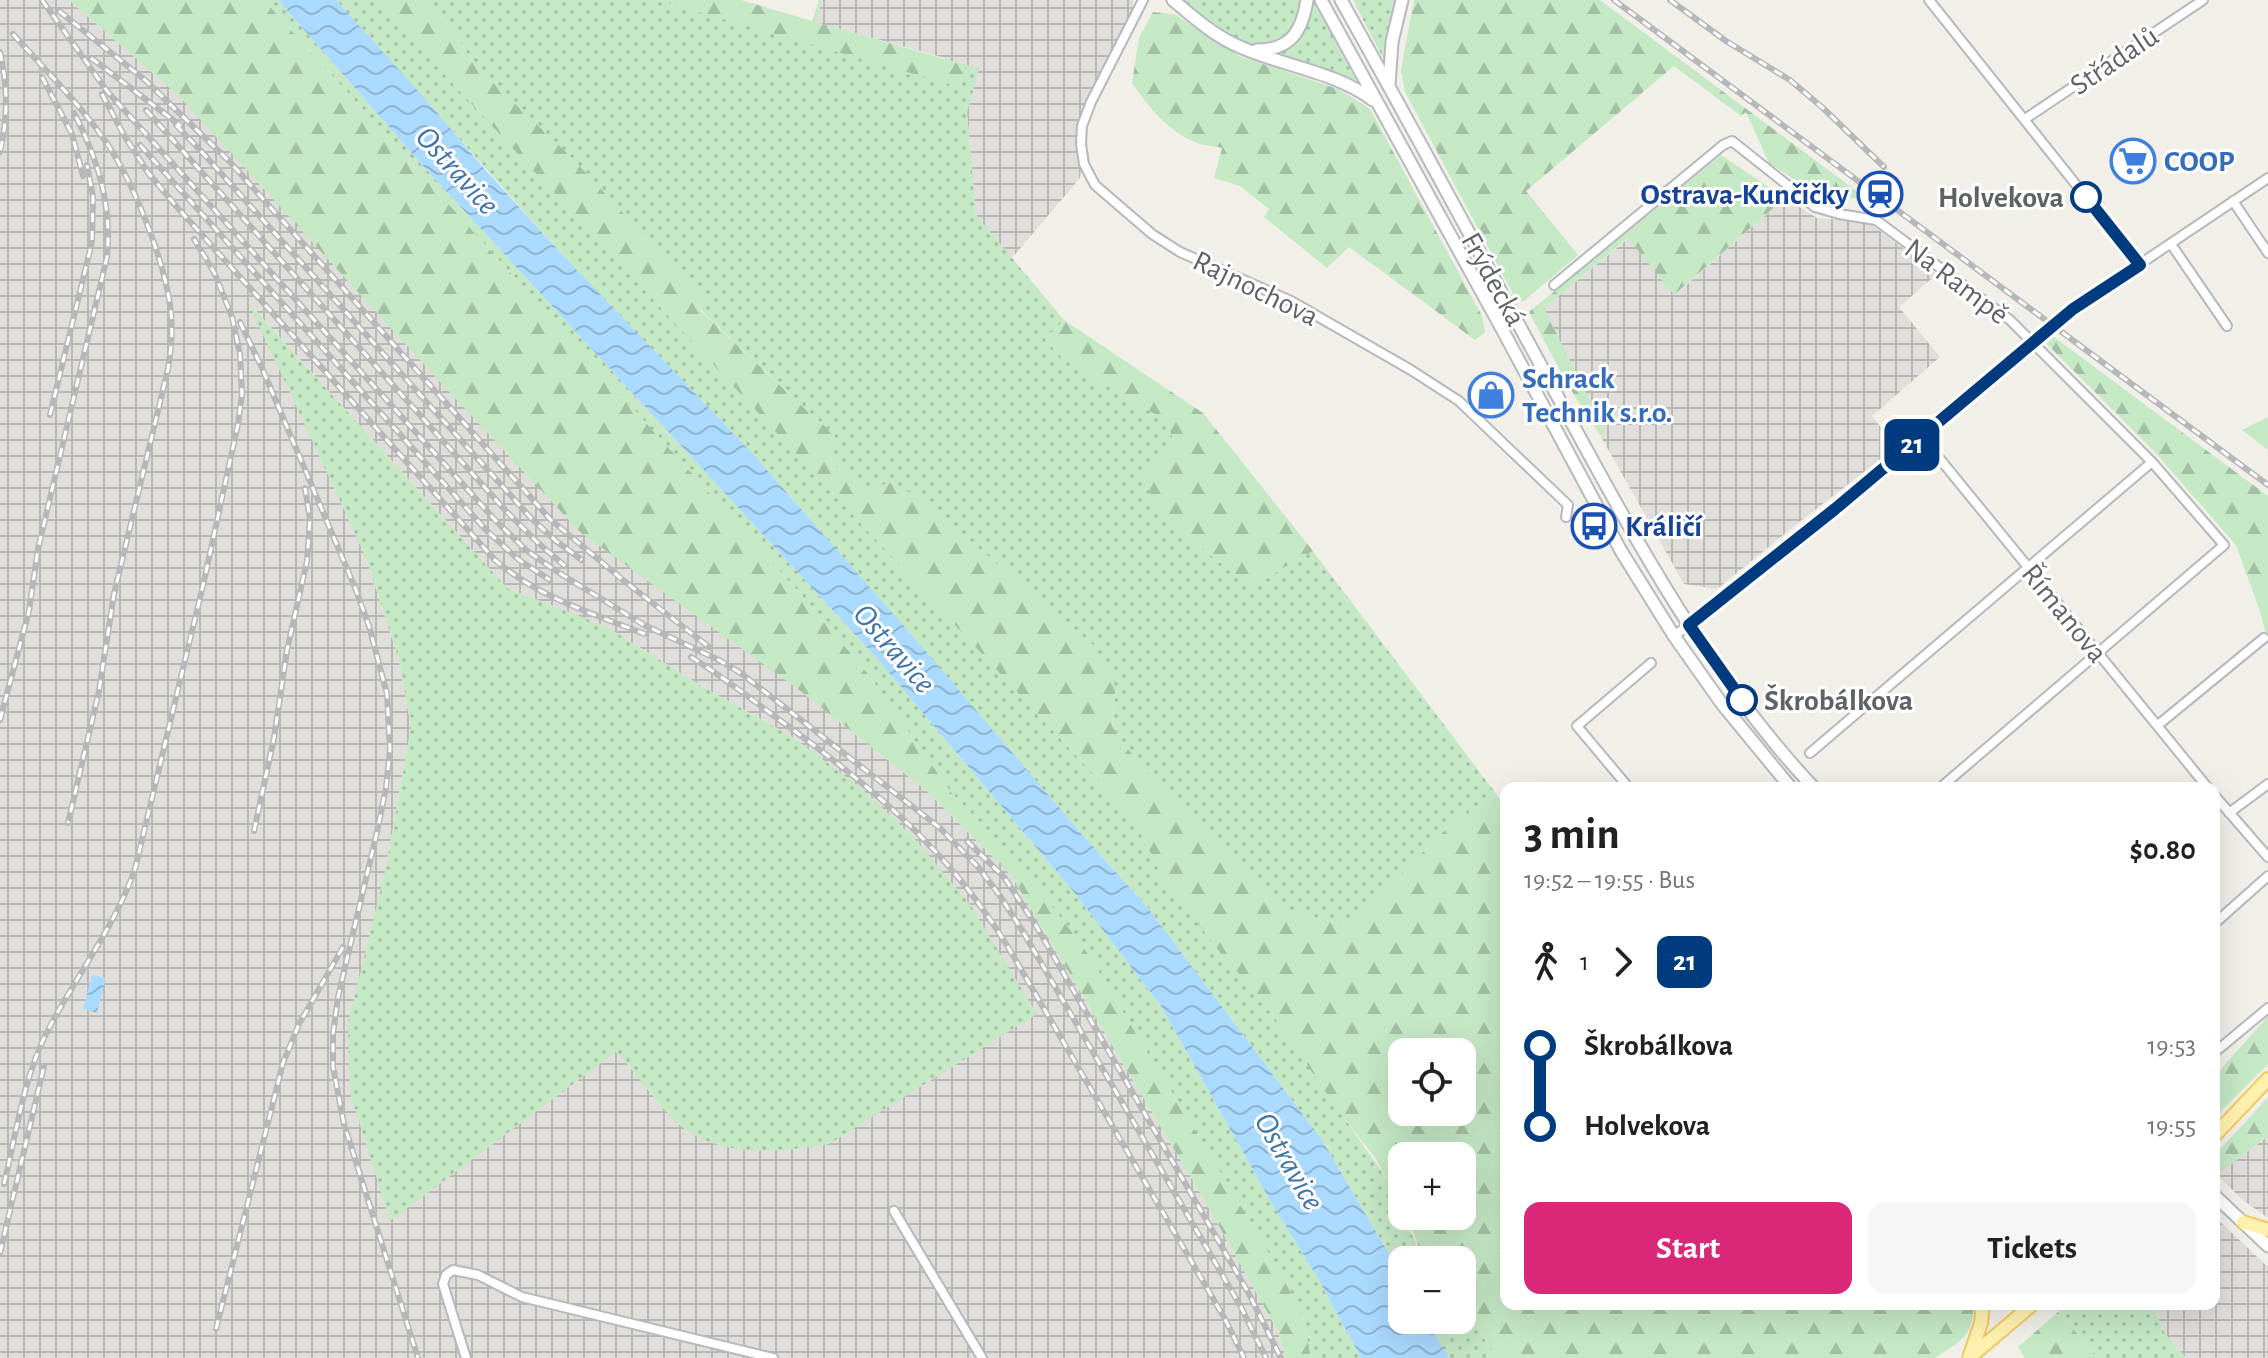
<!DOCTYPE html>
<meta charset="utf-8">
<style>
:root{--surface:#fff;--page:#f6f6f6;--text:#202124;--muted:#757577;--accent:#db2777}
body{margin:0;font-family:"Alegreya Sans",sans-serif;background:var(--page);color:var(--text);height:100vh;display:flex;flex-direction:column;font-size:30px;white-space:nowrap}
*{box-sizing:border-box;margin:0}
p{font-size:26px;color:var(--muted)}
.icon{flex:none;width:44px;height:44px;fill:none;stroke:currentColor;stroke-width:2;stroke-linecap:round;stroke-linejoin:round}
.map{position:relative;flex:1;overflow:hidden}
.drawer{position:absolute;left:1500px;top:782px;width:720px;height:528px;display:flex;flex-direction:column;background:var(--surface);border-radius:16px;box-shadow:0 8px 32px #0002}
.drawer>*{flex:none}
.badge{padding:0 16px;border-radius:12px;font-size:28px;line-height:52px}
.buttons{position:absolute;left:1388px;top:1038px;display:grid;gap:16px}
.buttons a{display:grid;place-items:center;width:88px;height:88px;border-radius:16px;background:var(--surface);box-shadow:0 8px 32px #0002;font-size:40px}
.map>.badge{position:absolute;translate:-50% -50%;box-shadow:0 0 0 4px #fff}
.legs{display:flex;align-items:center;gap:12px;height:88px;padding:0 24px;font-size:26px}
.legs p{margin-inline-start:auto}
.overview{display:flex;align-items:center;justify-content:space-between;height:136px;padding:0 24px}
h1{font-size:44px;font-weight:700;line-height:60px}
.cta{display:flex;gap:16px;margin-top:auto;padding:16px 24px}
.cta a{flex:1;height:92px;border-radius:16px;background:var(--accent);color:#fff;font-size:32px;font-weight:700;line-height:92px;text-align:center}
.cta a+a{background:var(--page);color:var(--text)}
ul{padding:0 24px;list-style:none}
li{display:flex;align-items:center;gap:28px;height:80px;font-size:30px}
li i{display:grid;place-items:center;width:12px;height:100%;margin:0 10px;background:currentColor}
li i::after{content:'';width:20px;height:20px;margin:-10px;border:6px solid;border-radius:50%;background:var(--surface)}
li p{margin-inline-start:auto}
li:first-child i{background:linear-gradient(#0000 50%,currentColor 0)}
li:last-child i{background:linear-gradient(currentColor 50%,#0000 0)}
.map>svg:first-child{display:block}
.industrial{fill:url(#industrial-grid);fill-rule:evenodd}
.grass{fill:url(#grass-dots)}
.forest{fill:url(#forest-firs);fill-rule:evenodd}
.water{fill:url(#water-waves)}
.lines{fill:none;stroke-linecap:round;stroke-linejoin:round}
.minor-casing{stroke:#b5b8bc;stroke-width:12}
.secondary-casing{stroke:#b6babf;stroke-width:15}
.primary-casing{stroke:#f2c960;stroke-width:16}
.minor{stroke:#fff;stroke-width:8}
.secondary{stroke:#fff;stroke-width:11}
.primary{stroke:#fff2af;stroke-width:12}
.rail-casing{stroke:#b6b7b8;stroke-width:6}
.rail{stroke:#fff;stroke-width:3;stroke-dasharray:9;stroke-linecap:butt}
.line-1-casing{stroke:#fff;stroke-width:18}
.line-1{stroke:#003b80;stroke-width:12}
.stop-1-dot{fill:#fff;stroke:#003b80;stroke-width:4}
.labels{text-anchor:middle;stroke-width:6;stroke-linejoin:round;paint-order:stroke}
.street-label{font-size:30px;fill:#5f6368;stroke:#fff}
.shop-label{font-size:30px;font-weight:bold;fill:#366cbe;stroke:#fff;text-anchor:start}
.transit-label{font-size:30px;font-weight:bold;fill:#164399;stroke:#fff;text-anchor:end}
.stop-label{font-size:30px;font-weight:bold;fill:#5f6368;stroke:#fff;text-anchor:end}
.water-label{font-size:32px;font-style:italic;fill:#4174aa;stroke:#fff}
</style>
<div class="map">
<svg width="2268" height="1358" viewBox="0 0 2268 1358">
<defs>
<pattern id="industrial-grid" width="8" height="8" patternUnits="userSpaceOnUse" patternTransform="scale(2)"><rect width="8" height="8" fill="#e0deda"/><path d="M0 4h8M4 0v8" fill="none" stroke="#b9b8b5"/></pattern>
<pattern id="grass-dots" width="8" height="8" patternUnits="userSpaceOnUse" patternTransform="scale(2)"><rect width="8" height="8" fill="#c5e8c5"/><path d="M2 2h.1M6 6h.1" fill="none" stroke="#a3c0a4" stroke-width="1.8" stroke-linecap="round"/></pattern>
<pattern id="forest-firs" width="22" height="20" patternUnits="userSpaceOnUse" patternTransform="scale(2)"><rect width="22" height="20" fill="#c5e8c5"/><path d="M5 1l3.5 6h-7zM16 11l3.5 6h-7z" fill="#a3c0a4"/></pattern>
<pattern id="water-waves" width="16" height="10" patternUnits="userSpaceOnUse" patternTransform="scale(2)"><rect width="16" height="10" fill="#aadaff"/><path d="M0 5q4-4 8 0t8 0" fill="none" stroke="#8eb4d2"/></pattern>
</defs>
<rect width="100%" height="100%" fill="#f1efe8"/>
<!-- industrial -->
<path class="industrial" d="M 0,0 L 69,0 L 177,94 L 235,154 L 799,690 L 926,790 L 1011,875 L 1202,1196 L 1278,1331 L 1286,1358 L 0,1358 ZM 250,304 L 507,588 L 607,627 L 703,687 L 791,736 L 386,867 L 411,727 L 399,660 L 365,555 Z
M 822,0 L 1133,0 L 1133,10 L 1087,115 L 1080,178 L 1011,259 L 976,215 L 967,113 L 945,58 L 815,22 Z
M 1785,198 L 1817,218 L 1868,222 L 1937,274 L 1899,307 L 1940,357 L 1872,416 L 1896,447 L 1798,523 L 1717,589 L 1684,584 L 1600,435 L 1604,432 L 1544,308 L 1629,238 L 1675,295 Z
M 2268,1136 L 2268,1218 L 2244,1201 L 2217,1175 Z
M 2214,1216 L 2268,1267 L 2268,1358 L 2186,1358 L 2165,1334 L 2155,1311 L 2149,1304 L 2214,1304 Z"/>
<!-- grass -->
<path class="grass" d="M 264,0 L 278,0 L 423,166 L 874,655 L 1073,891 L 1161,1006 L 1271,1202 L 1319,1280 L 1361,1358 L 1311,1358 L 1302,1312 L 1256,1231 L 1081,943 L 1013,859 L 950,791 L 868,674 L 797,590 Z
M 336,0 L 381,0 L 494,127 L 1133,817 L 1164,880 L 1261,998 L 1386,1178 L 1417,1246 L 1428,1260 L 1402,1260 L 1402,1276 L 1322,1140 L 1148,908 L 1080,832 L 790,496 L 568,261 Z
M 423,0 L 657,0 L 960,86 L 966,65 L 979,68 L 967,113 L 976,215 L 1064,320 L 1045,339 L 1064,359 L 1123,396 L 1167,421 L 1175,446 L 1153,505 L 1214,558 L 1252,586 L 1313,551 L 1497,795 L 1453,822 L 1355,920 L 1338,923 L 1283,910 L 1169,799 L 1123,743 L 1112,726 L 1115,692 L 1093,645 L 957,530 L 930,502 L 864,489 L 833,464 L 828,449 L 835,435 L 806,410 L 698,307 L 706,294 L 650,242 L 478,69 L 448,24 Z
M 1184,0 L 1302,0 C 1300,8 1299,17 1295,24 C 1288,38 1268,49 1252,45 C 1235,41 1198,12 1184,0 Z
M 1313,0 L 1358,83 L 1319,67 L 1271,55 L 1291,47 L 1302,32 Z
M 1353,0 L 1396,0 L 1388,29 L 1386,64 Z
M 248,302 L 507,588 L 607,627 L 703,687 L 791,736 L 860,787 L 913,837 L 969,903 L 1037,1014 L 829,1144 C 777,1153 712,1159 672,1118 C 652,1097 636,1073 616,1052 L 390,1221 L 350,1093 L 348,1024 L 386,867 L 411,727 L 399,660 L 365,555 Z
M 2066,1304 L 2149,1304 L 2155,1311 L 2165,1334 L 2186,1358 L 2099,1358 L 2058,1312 Z
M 1462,1307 L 1498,1358 L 1449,1358 L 1427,1320 L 1462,1320 Z"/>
<!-- forest -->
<path class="forest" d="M 69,0 L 264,0 L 797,590 L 868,674 L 950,791 L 1013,859 L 1081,943 L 1256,1231 L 1302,1312 L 1311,1358 L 1286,1358 L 1278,1331 L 1202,1196 L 1011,875 L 926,790 L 799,690 L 580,532 L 440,382 L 177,94 Z
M 380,0 L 423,0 L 448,24 L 478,69 L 570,156 L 650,242 L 706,294 L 706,298 L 698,308 L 806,410 L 835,435 L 828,449 L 833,464 L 864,489 L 875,490 L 888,482 L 930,502 L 957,530 L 1093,645 L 1112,672 L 1115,692 L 1112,726 L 1123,743 L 1169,799 L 1283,910 L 1338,923 L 1355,920 L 1453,822 L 1497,795 L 1506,807 L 1506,1304 L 1974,1304 C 1972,1339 1961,1340 1935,1358 L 1498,1358 L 1462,1307 L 1462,1260 L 1427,1260 L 1420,1250 L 1407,1216 L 1462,1216 L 1462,1156 L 1402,1156 L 1402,1206 L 1374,1156 L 1338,1110 L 1261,998 L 1223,956 L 1164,880 L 1133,817 L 442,72 ZM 1402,1052 L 1462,1052 L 1462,1112 L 1402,1112 Z
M 657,0 L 741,0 L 812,21 L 819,0 L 822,0 L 816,22 L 966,65 L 959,87 Z
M 1414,0 L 1600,0 L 1874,204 L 1843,195 L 1814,192 L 1769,163 L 1746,112 L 1741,116 L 1674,66 L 1526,191 L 1578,255 L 1524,301 L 1517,301 L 1405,92 L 1401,70 Z
M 1153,12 L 1174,14 L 1239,56 L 1341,90 L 1370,109 L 1482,316 L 1485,332 L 1475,340 L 1349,247 L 1327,268 L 1264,217 L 1269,209 L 1240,186 L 1214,178 L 1222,148 C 1214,146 1205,146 1197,143 C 1168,132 1149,107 1132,83 L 1139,38 Z
M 1721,155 L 1785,198 L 1674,295 L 1628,238 L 1544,308 L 1605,432 L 1600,435 L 1569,387 L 1529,312 Z
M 1064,320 L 1203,413 L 1313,551 L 1252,586 L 1214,558 L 1153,505 L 1146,475 L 1175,446 L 1167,421 L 1123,396 L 1064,360 L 1045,339 Z
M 2050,334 L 2268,496 L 2268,642 L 2260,611 L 2236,545 L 2154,451 L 2044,341 Z
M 2268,417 L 2268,450 L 2242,430 Z
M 2268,1016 L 2268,1064 L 2214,1118 L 2214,1077 Z
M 2268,1097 L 2268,1136 L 2217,1175 L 2214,1173 L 2214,1156 Z
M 2058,1312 L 2099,1358 L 2025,1358 L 2018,1347 Z"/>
<!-- water -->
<path class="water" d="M 278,0 L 336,0 L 428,102 L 482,166 L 559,251 L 752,453 L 916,640 L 1080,832 L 1148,908 L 1322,1140 L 1402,1276 L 1402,1320 L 1427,1320 L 1449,1358 L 1361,1358 L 1319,1280 L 1271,1202 L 1161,1006 L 1073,891 L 874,655 L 423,166 Z
M 92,975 L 106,978 L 97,1013 L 83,1009 Z"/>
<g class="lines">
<!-- minor casing -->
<g class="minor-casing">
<path id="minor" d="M 1143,0 L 1091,102 L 1082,126 L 1081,144 L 1084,164 L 1095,185 L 1152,234 L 1180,252 L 1291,301 L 1411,370 L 1459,401 L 1568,505 L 1566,517
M 1929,0 L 2140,265
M 2025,119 L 2203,0
M 2233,201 L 2268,253
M 2171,244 L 2227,326
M 1554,285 L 1723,145 L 1732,141 L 1815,207 L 1839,214 L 1876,220 L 2010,320 L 2152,462 L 2224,545 L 1940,788
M 1922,437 L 2208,788
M 1674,636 L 1723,599 L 1835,509 L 2073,309 L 2268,178
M 2158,725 L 2264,638
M 1810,753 L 2152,462
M 1629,788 L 1577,726 L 1651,663
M 2214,795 L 2268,857
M 2229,813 L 2268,784
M 2214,924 L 2268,876
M 2214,1053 L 2268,1008
M 894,1211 L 982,1358
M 466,1358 L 443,1284 L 446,1275 L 453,1270 L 478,1275 L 522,1297 L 773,1358"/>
</g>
<!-- secondary casing -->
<g class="secondary-casing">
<path id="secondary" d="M 1173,0 C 1194,18 1218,39 1245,49 C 1288,67 1335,72 1373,100
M 1321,0 L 1502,329 L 1621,551 L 1674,636 L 1722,704 L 1791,788
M 1341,0 C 1415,132 1487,266 1559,399 C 1633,535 1707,674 1814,788
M 1257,50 C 1291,50 1302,31 1307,0
M 1389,85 L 1392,42 L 1402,0
M 2214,1195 L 2268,1246"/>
</g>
<!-- primary casing -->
<g class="primary-casing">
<path id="primary" d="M 2214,1136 L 2268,1079
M 2243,1222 L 2268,1230
M 1970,1355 L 1981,1323 L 1983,1304
M 1969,1358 L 2033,1304"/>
</g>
<!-- minor -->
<use href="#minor" class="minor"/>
<!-- secondary -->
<use href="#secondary" class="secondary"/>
<!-- primary -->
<use href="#primary" class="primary"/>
<!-- rail casing -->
<g class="rail-casing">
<path id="rail" d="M 42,0 L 107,91 L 496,521 L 526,550 L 556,571 L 644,625 L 719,660 L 742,674 L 940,828 L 979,868 L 1000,896 L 1022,930 L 1241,1307 L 1266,1358
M 1614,0 L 2268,485
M 1670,0 L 1726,41 L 1790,80 L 1823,108 L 1884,167
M 59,11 L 145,80 L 229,161 L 551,520 L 623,580 L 709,647
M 13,34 C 44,69 79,103 106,142 C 134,183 166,263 171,313 C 173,332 171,350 168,369 L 114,594 L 99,691 L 68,823
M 0,52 C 8,87 8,117 0,152
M 91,58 L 181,126
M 42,77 L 72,134 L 83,176
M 102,94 L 125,137 L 151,177
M 146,110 L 506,511 L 537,542 L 565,566
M 176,125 L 201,151 L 531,518 L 556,541 L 582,560
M 140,145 L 486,530 L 519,560 L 550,580
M 146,170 L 176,206 L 495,560 C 538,597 593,614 645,634
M 240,322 L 262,368 L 356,590 L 369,626 L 387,694 L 390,750 L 386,788 L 377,832 L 338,997 L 333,1034 L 333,1067 L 344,1124 L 418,1358
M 50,415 L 92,242 L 93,197 L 87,165
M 691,657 C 722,676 751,699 781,721 C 873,788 948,849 1008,947 L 1225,1319 L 1244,1358
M 0,720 L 29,611 L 38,549 L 107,257 C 112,205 98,159 74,113
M 254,831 L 274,738 L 287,650 L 307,561 L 310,519 L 305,488
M 967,841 L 1004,877 L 1035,924 L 1248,1292 L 1281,1358
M 4,1184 C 16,1135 23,1081 45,1036 C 74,978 113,931 135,869 L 204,581 L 238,424 L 242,394 L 240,354 L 232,317 L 214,272 L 194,239
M 0,1253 L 44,1066
M 216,1329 L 283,1063 L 299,1024 L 343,947"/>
</g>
<!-- rail -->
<use href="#rail" class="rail"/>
</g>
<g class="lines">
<!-- line-1 casing -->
<g class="line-1-casing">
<path id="line-1" d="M 1742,700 L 1689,625 L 1835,509 L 2073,309 L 2140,265 L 2086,197"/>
</g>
<!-- line-1 -->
<use href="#line-1" class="line-1"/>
</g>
<!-- icons -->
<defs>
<g id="supermarket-ring" transform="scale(2.3)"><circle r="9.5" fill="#fff" stroke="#3f7fe0" stroke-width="1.5"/><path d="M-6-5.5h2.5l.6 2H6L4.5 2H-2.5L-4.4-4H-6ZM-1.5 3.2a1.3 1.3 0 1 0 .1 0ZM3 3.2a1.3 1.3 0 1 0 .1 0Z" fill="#3f7fe0"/></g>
<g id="station-ring" transform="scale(2.3)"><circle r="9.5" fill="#fff" stroke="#1a4fb4" stroke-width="1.5"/><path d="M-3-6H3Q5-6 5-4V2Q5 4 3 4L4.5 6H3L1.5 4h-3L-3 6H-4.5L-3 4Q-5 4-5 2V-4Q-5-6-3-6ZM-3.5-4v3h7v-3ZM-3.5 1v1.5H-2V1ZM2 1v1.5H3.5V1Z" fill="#1a4fb4"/></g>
<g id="shop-ring" transform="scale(2.3)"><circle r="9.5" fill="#fff" stroke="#3f7fe0" stroke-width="1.5"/><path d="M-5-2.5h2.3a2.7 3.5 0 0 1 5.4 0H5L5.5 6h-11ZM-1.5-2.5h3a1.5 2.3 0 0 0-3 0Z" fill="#3f7fe0"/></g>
<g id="bus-ring" transform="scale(2.3)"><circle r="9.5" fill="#fff" stroke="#1a4fb4" stroke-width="1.5"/><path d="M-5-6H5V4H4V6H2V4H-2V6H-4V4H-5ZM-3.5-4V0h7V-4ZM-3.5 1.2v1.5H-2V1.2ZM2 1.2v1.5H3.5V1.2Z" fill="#1a4fb4"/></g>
</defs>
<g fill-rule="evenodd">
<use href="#supermarket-ring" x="2133" y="161"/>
<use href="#station-ring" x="1880" y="194"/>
<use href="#shop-ring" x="1491" y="395"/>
<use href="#bus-ring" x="1594" y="526"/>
</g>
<!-- markers -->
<g class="stop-1-dot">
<circle cx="2086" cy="197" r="14"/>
<circle cx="1742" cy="700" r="14"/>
</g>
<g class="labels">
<!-- street labels -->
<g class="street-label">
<text transform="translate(2114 60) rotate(-34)" y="10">Střádalů</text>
<text transform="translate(1494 279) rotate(61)" y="10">Frýdecká</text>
<text transform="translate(1957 281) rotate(37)" y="10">Na Rampě</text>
<text transform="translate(1256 288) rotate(26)" y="10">Rajnochova</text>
<text transform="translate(2065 613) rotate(51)" y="10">Římanova</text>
</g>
<!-- shop labels -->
<g class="shop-label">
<text x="2164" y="171">COOP</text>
<text x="1522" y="388">Schrack<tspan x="1522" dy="34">Technik s.r.o.</tspan></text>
</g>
<!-- transit labels -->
<g class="transit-label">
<text x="1849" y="204">Ostrava-Kunčičky</text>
<text x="1625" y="536" text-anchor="start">Králičí</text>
</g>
<!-- stop labels -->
<g class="stop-label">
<text x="2064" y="207">Holvekova</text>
<text x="1764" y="710" text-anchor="start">Škrobálkova</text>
</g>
<!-- water labels -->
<g class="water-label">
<text transform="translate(458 170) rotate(48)" y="11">Ostravice</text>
<text transform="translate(895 648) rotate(49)" y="11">Ostravice</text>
<text transform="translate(1290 1161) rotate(60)" y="11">Ostravice</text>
</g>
</g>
</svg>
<div class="buttons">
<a><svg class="icon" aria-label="locate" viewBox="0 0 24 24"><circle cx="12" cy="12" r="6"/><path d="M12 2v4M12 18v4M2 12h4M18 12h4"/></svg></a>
<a>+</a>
<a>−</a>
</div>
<b class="badge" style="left:1912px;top:445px;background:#003b80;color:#fff">21</b>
<section class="drawer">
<div class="overview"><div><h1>3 min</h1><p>19:52 – 19:55 · Bus</p></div><b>$0.80</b></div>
<div class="legs"><svg class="icon" aria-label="walk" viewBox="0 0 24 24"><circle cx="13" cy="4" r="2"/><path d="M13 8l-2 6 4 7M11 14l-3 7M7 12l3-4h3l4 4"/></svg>1<svg class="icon" aria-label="forward" viewBox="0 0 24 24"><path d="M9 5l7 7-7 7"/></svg><b class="badge" style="background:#003b80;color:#fff">21</b></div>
<ul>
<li><i style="color:#003b80"></i><b>Škrobálkova</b><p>19:53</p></li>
<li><i style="color:#003b80"></i><b>Holvekova</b><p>19:55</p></li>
</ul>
<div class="cta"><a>Start</a><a>Tickets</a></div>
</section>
</div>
